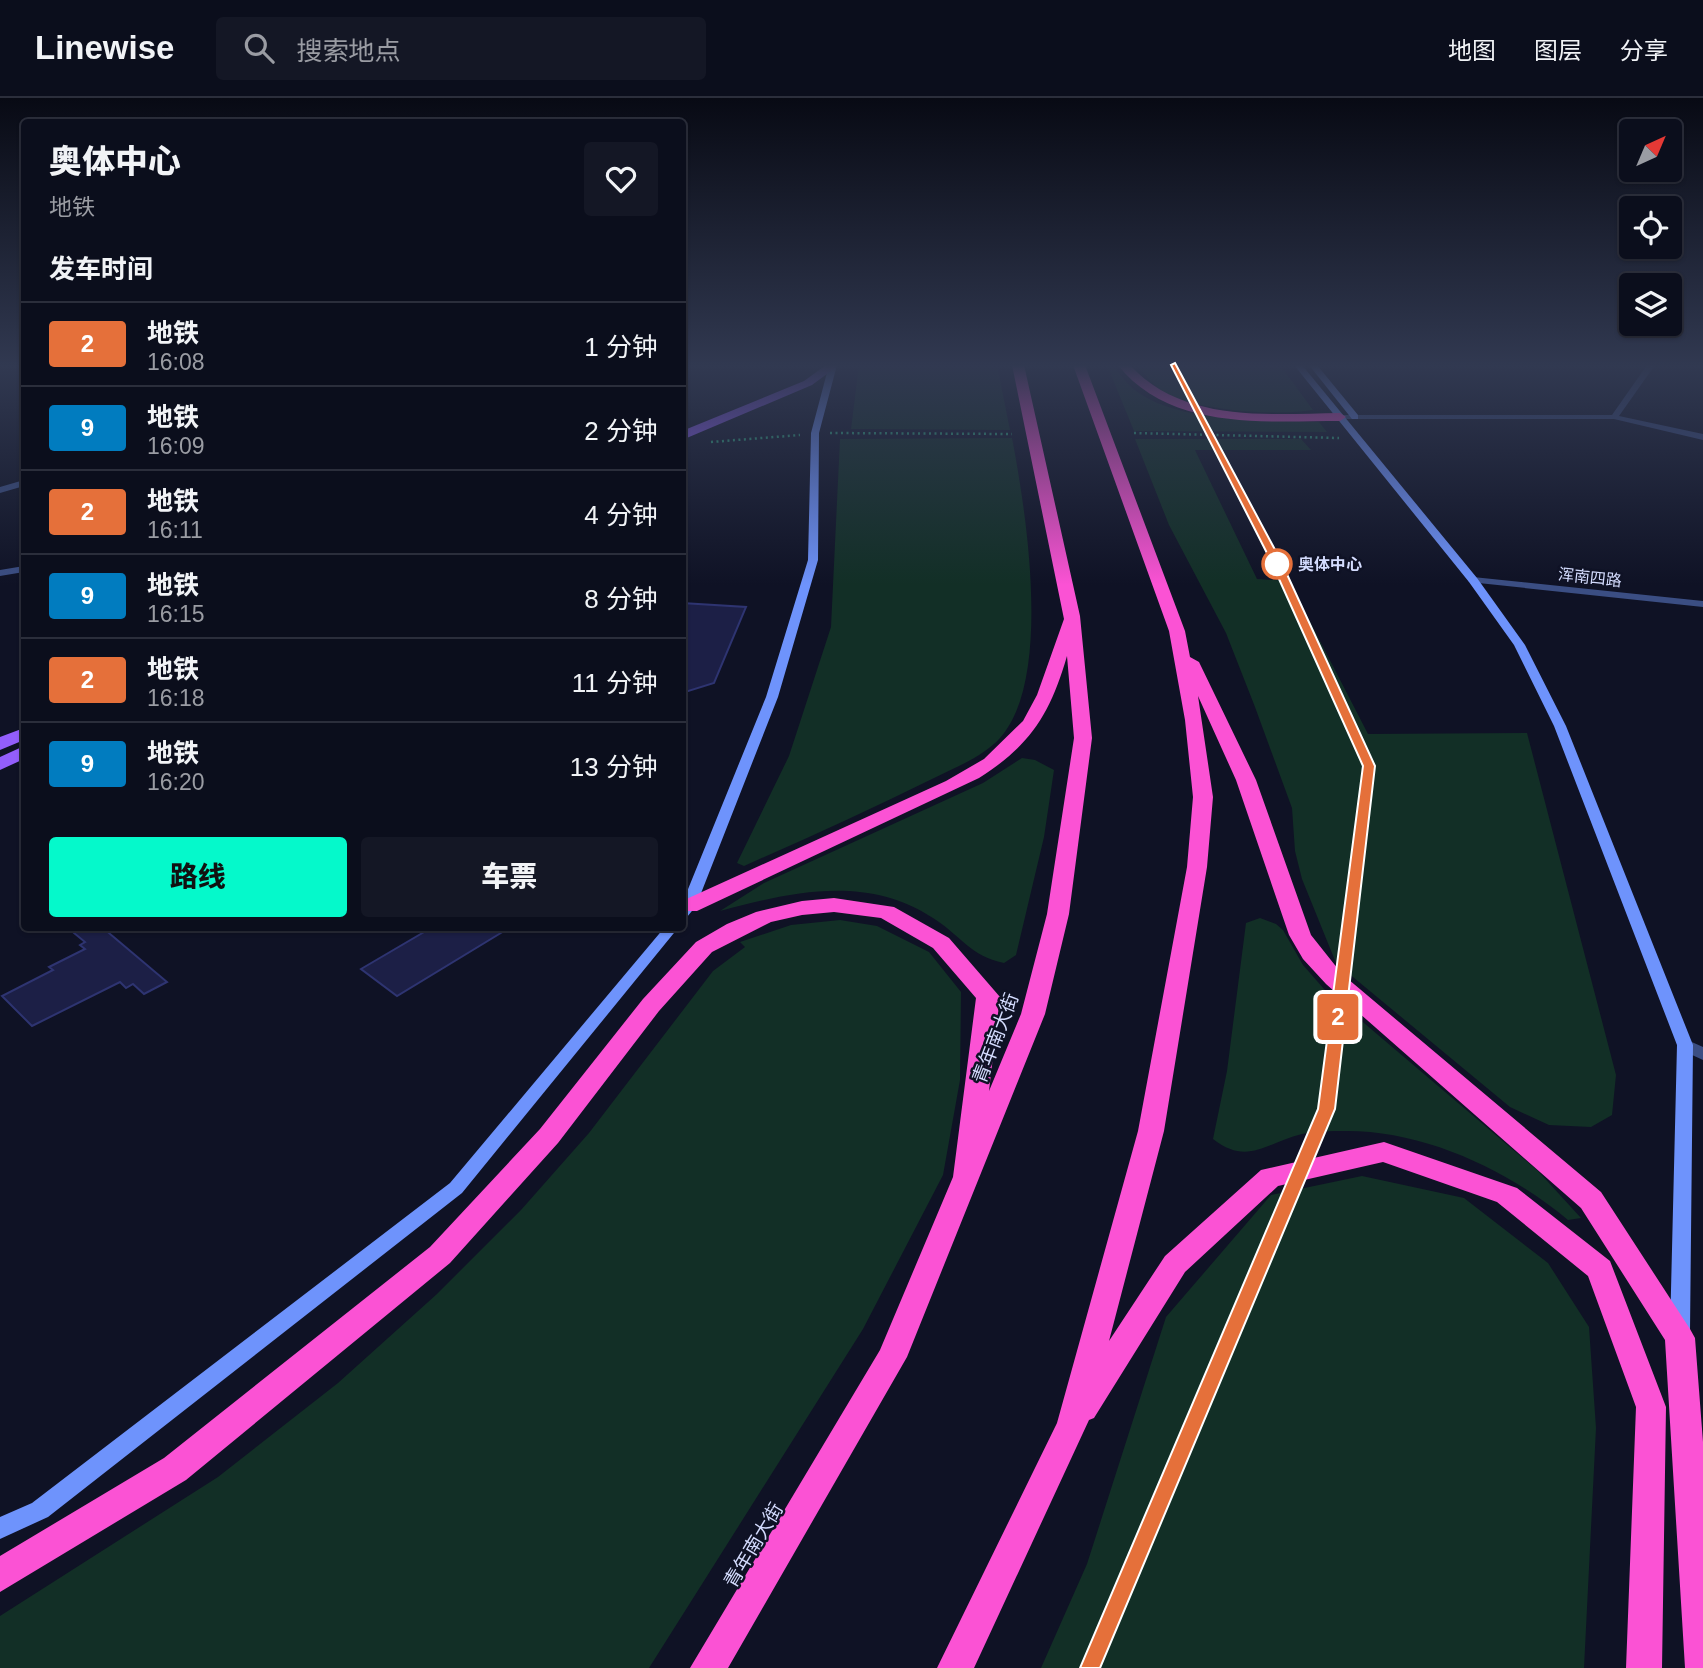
<!DOCTYPE html>
<html lang="zh">
<meta charset="utf-8">
<style>
:root{--surface:#0b0e1c;--page:#141725;--text:#f1f3f6;--muted:#9a9ca3;--line:#2b2e3b;--accent:#05f9cb}
body{margin:0;font-family:Arial,"Noto Sans SC",sans-serif;background:var(--page);color:var(--text);height:100vh;display:flex;flex-direction:column;font-size:26px;white-space:nowrap}
*{box-sizing:border-box;margin:0}
p{font-size:23px;color:var(--muted)}
.icon{flex:none;width:38px;height:38px;fill:none;stroke:currentColor;stroke-width:2;stroke-linecap:round;stroke-linejoin:round}
.map{position:relative;flex:1;overflow:hidden}
.sheet{position:absolute;left:21px;top:21px;width:665px;height:812px;display:flex;flex-direction:column;background:var(--surface);border-radius:7px;box-shadow:0 2px 5px #0004,0 0 0 2px var(--line)}
.sheet>*{flex:none}
.badge{padding:0 14px;border-radius:5px;font-size:24px;line-height:46px}
.needle{width:46px;rotate:44deg}
.controls{position:absolute;left:1619px;top:21px;display:grid;gap:14px}
.controls a{display:grid;place-items:center;width:63px;height:63px;border-radius:7px;background:var(--surface);box-shadow:0 2px 5px #0004,0 0 0 2px var(--line);font-size:35px}
.map>.badge{position:absolute;translate:-50% -50%;box-shadow:0 0 0 4px #fff}
h2{padding:0 28px;font-size:26px;line-height:63px}
.round{display:grid;place-items:center;flex:none;width:74px;height:74px;border-radius:7px;background:var(--page)}
.head{display:flex;align-items:center;justify-content:space-between;height:119px;padding:0 28px}
h1{font-size:33px;font-weight:800;line-height:52px}
.cta{display:flex;gap:14px;margin-top:auto;padding:14px 28px}
.cta a{flex:1;height:80px;border-radius:7px;background:var(--accent);color:#111;font-size:28px;font-weight:800;line-height:80px;text-align:center}
.cta a+a{background:var(--page);color:var(--text)}
ul{padding:0;list-style:none}
li{display:flex;align-items:center;gap:21px;height:84px;padding:0 28px;border-top:2px solid var(--line)}
li div{flex:1}
li b{display:block;font-size:26px}
li em{font-style:normal}
li .badge{min-width:77px;font-weight:700;text-align:center}
header{display:flex;align-items:center;gap:42px;box-sizing:border-box;height:98px;padding:0 35px;background:var(--surface);border-bottom:2px solid var(--line)}
header strong{font-size:33px}
nav{display:flex;gap:38px;margin-inline-start:auto;font-size:24px}
.search{width:490px;height:63px;background:var(--page);display:flex;align-items:center;gap:18px;box-sizing:border-box;padding:0 24px;border-radius:7px;color:var(--muted);font-size:26px}
.map>svg:first-child{display:block}
.green{fill:#122f26}
.building{fill:#1c1f46;stroke:#2e3471;stroke-width:2}
.lines{fill:none;stroke-linecap:round;stroke-linejoin:round}
.path{stroke:#32b587;stroke-width:2.5;stroke-dasharray:2 3.5;stroke-linecap:butt}
.street{fill:#3b4e83;fill-rule:evenodd}
.secondary{fill:#6e93fc;fill-rule:evenodd}
.primary{fill:#935efc;fill-rule:evenodd}
.highway{fill:#fb52d4;fill-rule:evenodd}
.line{fill:#e5703a;stroke:#fff;stroke-width:2}
.stop-dot{fill:#fff;stroke:#e5703a;stroke-width:3.5}
.labels{text-anchor:middle;stroke-width:5;stroke-linejoin:round;paint-order:stroke}
.far-stop-label{font-size:16px;font-weight:bold;fill:#d4dcfe;stroke:#0f1225;text-anchor:start}
.far-street-label{font-size:16px;fill:#d4dcfe;stroke:#0f1225}
.street-label{font-size:19px;fill:#d4dcfe;stroke:#0f1225}
</style>
<header>
<strong>Linewise</strong>
<div class="search"><svg class="icon" aria-label="search" viewBox="0 0 24 24"><circle cx="10" cy="10" r="6"/><path d="M15 15l6 6"/></svg>搜索地点</div>
<nav><a>地图</a><a>图层</a><a>分享</a></nav>
</header>
<div class="map">
<svg width="1703" height="1570" viewBox="0 0 1703 1570">
<rect width="100%" height="100%" fill="#0f1225"/>
<!-- green -->
<path class="green" d="M 859,267 L 997,267 L 1010,332 L 851,331 Z
M 1107,267 L 1113,267 C 1119,274 1124,282 1130,288 C 1171,326 1266,322 1319,324 L 1327,334 L 1134,333 Z
M 1137,267 L 1280,267 L 1313,312 C 1275,318 1198,313 1164,294 C 1153,288 1145,276 1137,267 Z
M 1012,340 C 1026,413 1053,581 1000,640 C 983,659 954,670 932,681 C 870,712 807,740 744,768 L 737,765 L 789,658 L 831,529 L 840,341 Z
M 1135,341 L 1301,341 L 1311,352 L 1195,352 L 1257,481 L 1289,483 L 1368,636 L 1527,635 L 1616,977 L 1612,1017 L 1591,1029 L 1549,1027 L 1510,1009 L 1336,865 L 1302,781 L 1295,753 L 1292,710 L 1255,609 L 1226,535 L 1169,427 Z
M 1022,660 L 1035,662 L 1054,672 L 1044,739 L 1016,857 L 1004,865 C 970,858 960,837 933,820 C 866,776 791,794 720,813 L 764,785 L 983,685 Z
M 1260,820 L 1276,826 L 1283,832 L 1303,867 L 1324,891 L 1538,1073 L 1581,1120 L 1568,1122 C 1508,1072 1424,1032 1344,1033 C 1331,1033 1315,1033 1302,1036 C 1265,1045 1248,1068 1213,1041 L 1227,973 L 1246,825 Z
M 840,822 L 877,828 L 929,854 L 961,894 L 960,982 L 943,1077 L 863,1231 L 649,1570 L 0,1570 L 0,1518 L 218,1379 L 338,1285 L 437,1196 L 521,1112 L 589,1035 L 713,873 L 745,849 L 740,844 L 791,827 Z
M 1362,1078 L 1464,1100 L 1548,1165 L 1589,1229 L 1596,1330 L 1584,1570 L 1041,1570 L 1087,1466 L 1166,1219 L 1271,1097 Z"/>
<!-- building -->
<path class="building" d="M 682,505 L 746,509 L 714,585 L 682,595 Z
M 68,830 L 103,830 L 167,884 L 144,896 L 133,886 L 126,890 L 120,884 L 32,928 L 2,898 L 53,872 L 49,869 L 85,851 L 80,847 L 85,844 Z
M 431,830 L 509,830 L 397,898 L 361,871 Z"/>
<g class="lines">
<!-- path -->
<path class="path" d="M 830,335 L 1012,336
M 1134,335 L 1339,340
M 711,344 L 800,337"/>
<!-- street -->
<path class="street" d="M 1647,267 L 1655,267 L 1619,318 L 1703,336 L 1703,342 L 1614,321 L 1340,321 L 1336,319 L 1340,317 L 1612,317 Z
M 24,382 L 24,388 L 0,395 L 0,389 Z
M 24,468 L 24,474 L 0,478 L 0,472 Z
M 1473,479 L 1703,503 L 1703,509 L 1469,484 L 1468,482 Z
M 1685,941 L 1703,949 L 1703,962 L 1679,951 L 1677,947 L 1679,943 Z"/>
<!-- secondary -->
<path class="secondary" d="M 829,267 L 837,267 L 819,335 L 818,462 L 778,599 L 696,808 L 687,819 L 682,820 L 682,806 L 766,599 L 808,462 L 811,335 Z
M 1294,267 L 1302,267 L 1477,480 L 1525,547 L 1566,628 L 1693,947 L 1690,1233 L 1687,1239 L 1680,1241 L 1673,1239 L 1670,1233 L 1677,947 L 1554,628 L 1514,547 L 1469,484 Z
M 1309,267 L 1317,267 L 1358,317 L 1358,321 L 1352,321 Z
M 664,830 L 678,830 L 462,1095 L 48,1419 L 0,1441 L 0,1419 L 32,1405 L 450,1085 Z"/>
<!-- primary -->
<path class="primary" d="M 826,267 L 839,267 L 812,287 L 682,342 L 682,333 L 804,283 Z
M 24,630 L 24,642 L 0,652 L 0,639 Z
M 24,648 L 24,661 L 0,672 L 0,659 Z"/>
<!-- highway -->
<path class="highway" d="M 1012,267 L 1024,267 L 1080,518 L 1092,640 L 1069,816 L 1045,916 L 907,1259 L 728,1570 L 690,1570 L 880,1252 L 953,1079 L 976,900 L 933,850 L 881,820 L 834,814 L 802,817 L 771,824 L 712,854 L 659,913 L 558,1045 L 450,1165 L 186,1382 L 0,1494 L 0,1458 L 164,1360 L 430,1149 L 540,1031 L 643,901 L 696,844 L 727,826 L 756,814 L 802,803 L 834,800 L 894,809 L 949,840 L 1000,899 L 989,993 L 1021,916 L 1047,816 L 1074,640 L 1067,558 C 1050,616 1031,647 979,680 L 697,813 L 682,813 L 682,803 L 946,683 L 984,661 L 1023,623 L 1037,597 L 1064,521 Z
M 1073,267 L 1085,267 L 1185,533 L 1190,559 L 1199,564 L 1256,682 L 1311,837 L 1342,876 L 1601,1094 L 1690,1231 L 1695,1240 L 1703,1344 L 1703,1570 L 1685,1570 L 1665,1242 L 1581,1110 L 1326,886 L 1303,861 L 1289,837 L 1236,682 L 1198,598 L 1213,699 L 1207,769 L 1164,1033 L 1109,1243 L 1165,1158 L 1261,1072 L 1384,1044 L 1517,1090 L 1610,1163 L 1666,1309 L 1662,1570 L 1626,1570 L 1636,1309 L 1588,1178 L 1497,1104 L 1383,1064 L 1278,1088 L 1185,1174 L 1094,1320 L 1089,1322 L 974,1570 L 937,1570 L 1057,1325 L 1138,1033 L 1187,769 L 1193,699 L 1185,622 L 1169,533 Z
M 1118,267 L 1130,267 C 1183,325 1267,316 1340,315 L 1346,319 L 1340,323 C 1265,323 1170,333 1118,267 Z"/>
</g>
<!-- sky -->
<linearGradient id="sky" x2="0" y2="1"><stop stop-color="#080a14"/><stop offset="0.55" stop-color="#313951"/><stop offset="1" stop-color="#313951" stop-opacity="0"/></linearGradient>
<rect width="1703" height="487" fill="url(#sky)"/>
<!-- line -->
<path class="line" d="M 1175,265 L 1280,461 L 1375,668 L 1335,1011 L 1100,1570 L 1080,1570 L 1318,1011 L 1363,668 L 1270,461 L 1171,267 Z"/>
<!-- markers -->
<circle class="stop-dot" cx="1277" cy="466" r="14"/>
<g class="labels">
<!-- far-stop labels -->
<g class="far-stop-label">
<text x="1298" y="472">奥体中心</text>
</g>
<!-- far-street labels -->
<g class="far-street-label">
<text transform="translate(1590 479) rotate(6)" y="6">浑南四路</text>
</g>
<!-- street labels -->
<g class="street-label">
<text transform="translate(995 940) rotate(-69)" y="7">青年南大街</text>
<text transform="translate(753 1447) rotate(-59)" y="7">青年南大街</text>
</g>
</g>
</svg>
<div class="controls">
<a><svg class="needle" viewBox="-14 -14 28 28"><path d="M0-13l5 13h-10z" fill="#e53935"/><path d="M0 13l5-13h-10z" fill="#9a9ca3"/></svg></a>
<a><svg class="icon" aria-label="locate" viewBox="0 0 24 24"><circle cx="12" cy="12" r="6"/><path d="M12 2v4M12 18v4M2 12h4M18 12h4"/></svg></a>
<a><svg class="icon" aria-label="layers" viewBox="0 0 24 24"><path d="M12 4l9 5-9 5-9-5zM3 14l9 5 9-5"/></svg></a>
</div>
<b class="badge" style="left:1338px;top:919px;background:#e5703a;color:#fff">2</b>
<section class="sheet">
<div class="head"><div><h1>奥体中心</h1><p>地铁</p></div><a class="round"><svg class="icon" aria-label="heart" viewBox="0 0 24 24"><path d="M12 20l-8-8c-3-5 5-10 8-4 3-6 11-1 8 4z"/></svg></a></div>
<h2>发车时间</h2>
<ul>
<li><span class="badge" style="background:#e5703a;color:#fff">2</span><div><b>地铁</b><p>16:08</p></div><em>1 分钟</em></li>
<li><span class="badge" style="background:#017cbf;color:#fff">9</span><div><b>地铁</b><p>16:09</p></div><em>2 分钟</em></li>
<li><span class="badge" style="background:#e5703a;color:#fff">2</span><div><b>地铁</b><p>16:11</p></div><em>4 分钟</em></li>
<li><span class="badge" style="background:#017cbf;color:#fff">9</span><div><b>地铁</b><p>16:15</p></div><em>8 分钟</em></li>
<li><span class="badge" style="background:#e5703a;color:#fff">2</span><div><b>地铁</b><p>16:18</p></div><em>11 分钟</em></li>
<li><span class="badge" style="background:#017cbf;color:#fff">9</span><div><b>地铁</b><p>16:20</p></div><em>13 分钟</em></li>
</ul>
<div class="cta"><a>路线</a><a>车票</a></div>
</section>
</div>
